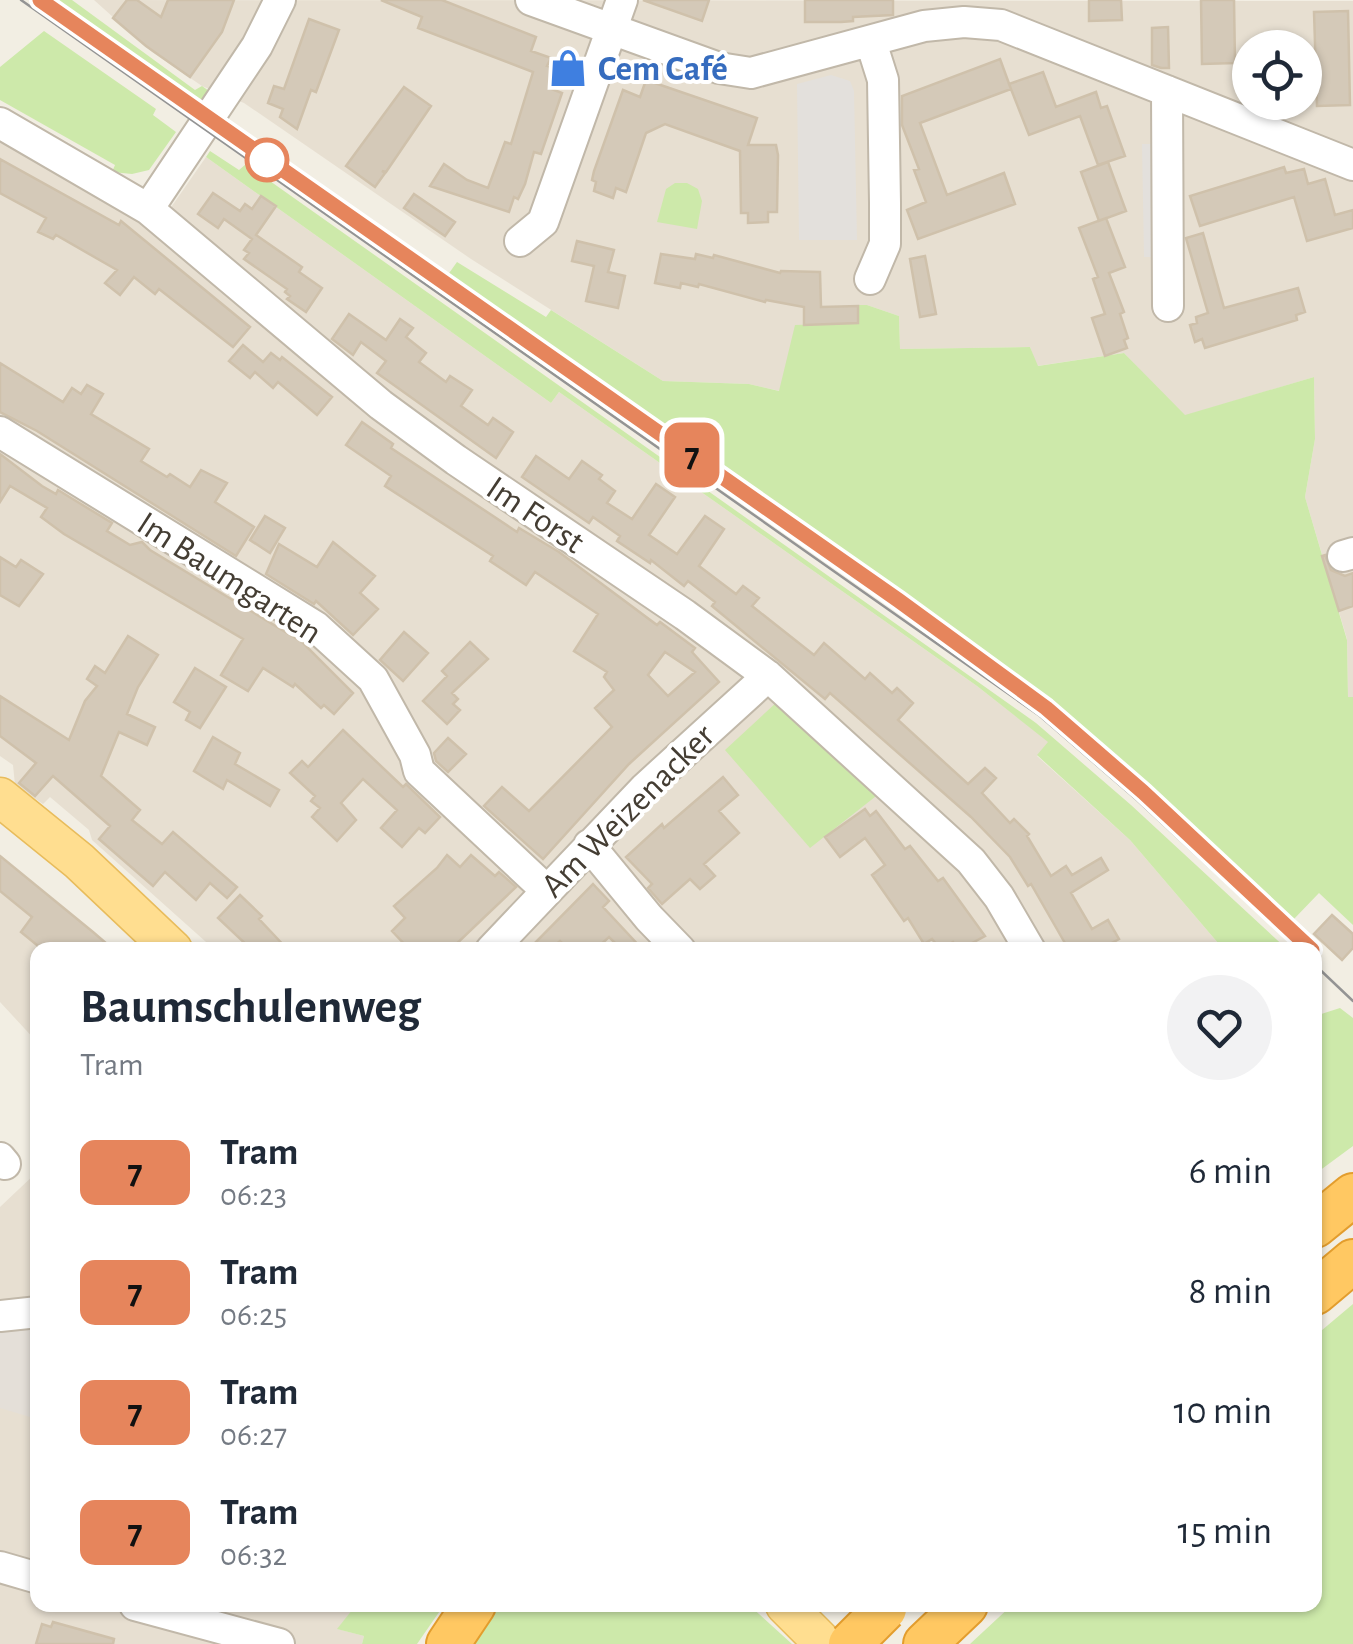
<!DOCTYPE html>
<meta charset="utf-8">
<style>
:root{--surface:#fff;--page:#f2f2f3;--text:#1f2937;--muted:#747a83}
body{margin:0;font-family:"Alegreya Sans",sans-serif;background:var(--page);color:var(--text);height:100vh;display:flex;flex-direction:column;font-size:38px;white-space:nowrap}
*{box-sizing:border-box;margin:0}
p{font-size:32px;color:var(--muted)}
.icon{flex:none;width:55px;height:55px;fill:none;stroke:currentColor;stroke-width:2;stroke-linecap:round;stroke-linejoin:round}
.map{position:relative;flex:1;overflow:hidden}
.sheet{position:absolute;left:30px;top:942px;width:1292px;height:670px;display:flex;flex-direction:column;background:var(--surface);border-radius:20px;box-shadow:0 2px 8px #0004}
.sheet>*{flex:none}
.badge{padding:0 20px;border-radius:15px;font-size:35px;line-height:65px}
.tools{position:absolute;left:1232px;top:30px;display:grid;gap:20px}
.tools a{display:grid;place-items:center;width:90px;height:90px;border-radius:50%;background:var(--surface);box-shadow:0 2px 8px #0004;font-size:50px}
.map>.badge{position:absolute;translate:-50% -50%;box-shadow:0 0 0 5px #fff}
.round{display:grid;place-items:center;flex:none;width:105px;height:105px;border-radius:52px;background:var(--page)}
.summary{display:flex;align-items:center;justify-content:space-between;height:170px;padding:0 50px}
h1{font-size:48px;font-weight:600;line-height:75px}
ul{padding:0;list-style:none}
li{display:flex;align-items:center;gap:30px;height:120px;padding:0 50px}
li div{flex:1}
li b{display:block;font-size:38px}
li em{font-style:normal}
li .badge{min-width:110px;font-weight:700;text-align:center}
.map>svg:first-child{display:block}
.residential{fill:#e7dfd1;fill-rule:evenodd}
.industrial{fill:#e4dfd8}
.green{fill:#cde9aa}
.parking{fill:#e3e0dc}
.building{fill:#d4c9b8;stroke:#cfc1ab;stroke-width:2.5;fill-rule:evenodd}
.lines{fill:none;stroke-linecap:round;stroke-linejoin:round}
.minor-casing{stroke:#c1b8a9;stroke-width:34}
.major-casing{stroke:#e8bc5c;stroke-width:41}
.highway-casing{stroke:#e39d2d;stroke-width:46}
.minor{stroke:#fff;stroke-width:30}
.major{stroke:#ffde90;stroke-width:38}
.highway{stroke:#ffc862;stroke-width:42}
.tram{stroke:#949494;stroke-width:2.5}
.highway-bridge-casing{stroke:#e39d2d;stroke-width:46;stroke-linecap:butt}
.highway-bridge{stroke:#ffc862;stroke-width:42}
.line-casing{stroke:#fff;stroke-width:22}
.line{stroke:#e6855c;stroke-width:15}
.stop-dot{fill:#fff;stroke:#e6855c;stroke-width:5}
.labels{text-anchor:middle;stroke-width:8;stroke-linejoin:round;paint-order:stroke}
.shop-label{font-size:35px;font-weight:bold;fill:#366cbe;stroke:#fff;text-anchor:start}
.street-label{font-size:35px;fill:#443d33;stroke:#fff}
</style>
<div class="map">
<svg width="1353" height="1644" viewBox="0 0 1353 1644">
<rect width="100%" height="100%" fill="#f2eee3"/>
<!-- residential -->
<path class="residential" d="M 94,0 L 1353,1 L 1353,697 L 1348,697 L 1347,639 L 1305,497 L 1315,439 L 1314,377 L 1184,416 L 1124,353 L 1037,366 L 1030,347 L 900,349 L 899,316 L 867,305 L 858,305 L 858,323 L 780,391 L 749,384 L 663,381 L 471,259 L 244,103 L 202,86 L 152,52 ZM 1250,48 L 1305,48 L 1305,102 L 1250,102 Z
M 0,136 L 156,229 L 206,157 L 551,403 L 559,392 L 977,686 L 1049,742 L 1037,756 L 1130,840 L 1224,950 L 215,950 L 92,840 L 89,830 L 50,797 L 43,804 L 15,785 L 13,765 L 0,756 Z
M 0,855 L 114,950 L 38,950 L 37,1042 L 0,1002 Z
M 37,1172 L 38,1605 L 356,1605 L 338,1629 L 364,1636 L 362,1644 L 0,1644 L 0,1207 Z"/>
<!-- industrial -->
<path class="industrial" d="M 37,1320 L 37,1419 L 0,1408 L 0,1325 Z"/>
<!-- green -->
<path class="green" d="M 56,0 L 72,0 L 195,90 L 202,86 L 209,91 L 201,103 Z
M 44,31 L 156,109 L 153,115 L 176,132 L 149,170 L 132,174 L 112,172 L 115,165 L 0,100 L 0,67 Z
M 210,151 L 239,170 L 246,164 L 1036,723 L 1131,805 L 1288,950 L 1224,950 L 1130,840 L 1037,755 L 1048,742 L 977,686 L 559,392 L 551,403 L 206,157 Z
M 675,183 L 687,183 L 698,189 L 702,201 L 697,229 L 657,222 L 666,189 Z
M 457,262 L 546,317 L 551,310 L 663,381 L 749,384 L 779,391 L 795,325 L 857,323 L 858,305 L 867,305 L 899,316 L 900,349 L 1030,347 L 1038,366 L 1124,353 L 1185,415 L 1314,377 L 1315,439 L 1305,497 L 1347,640 L 1348,697 L 1353,697 L 1353,925 L 1319,893 L 1293,920 L 1112,756 L 1018,678 L 447,276 Z
M 778,701 L 880,793 L 810,848 L 725,750 Z
M 1340,1008 L 1353,1018 L 1353,1146 L 1315,1174 L 1315,1016 Z
M 1353,1304 L 1353,1644 L 970,1644 L 1012,1605 L 1315,1605 L 1315,1336 Z
M 356,1605 L 444,1605 L 417,1644 L 362,1644 L 364,1636 L 337,1629 Z
M 499,1605 L 749,1605 L 792,1644 L 469,1644 Z"/>
<!-- parking -->
<path class="parking" d="M 831,75 L 850,81 L 854,91 L 857,240 L 799,240 L 797,84 Z
M 1142,144 L 1158,144 L 1160,257 L 1144,257 Z"/>
<!-- building -->
<path class="building" d="M 127,0 L 137,0 L 161,17 L 168,0 L 234,0 L 222,32 L 190,77 L 146,46 L 113,18 Z
M 381,0 L 442,0 L 536,37 L 531,51 L 551,58 L 547,66 L 556,68 L 549,88 L 562,93 L 541,154 L 534,152 L 525,184 L 518,199 L 514,197 L 509,212 L 430,186 L 444,164 L 467,180 L 488,188 L 505,142 L 511,144 L 533,72 L 418,28 L 422,17 Z
M 643,0 L 709,0 L 702,21 Z
M 805,0 L 893,0 L 893,15 L 853,17 L 853,21 L 841,22 L 805,22 Z
M 1089,0 L 1121,0 L 1122,20 L 1089,21 Z
M 1201,0 L 1234,0 L 1235,63 L 1202,64 Z
M 1348,11 L 1350,105 L 1317,106 L 1314,12 Z
M 309,19 L 339,30 L 316,92 L 311,90 L 297,129 L 280,117 L 283,109 L 268,103 L 274,86 L 284,89 Z
M 1168,27 L 1169,68 L 1161,68 L 1152,65 L 1152,28 Z
M 1000,59 L 1011,89 L 920,123 L 947,195 L 1004,173 L 1015,204 L 918,239 L 907,210 L 926,202 L 914,170 L 919,169 L 902,125 L 902,96 Z
M 1043,72 L 1056,107 L 1096,92 L 1101,108 L 1107,106 L 1125,156 L 1098,165 L 1080,116 L 1029,135 L 1009,84 Z
M 646,80 L 757,118 L 748,145 L 776,145 L 778,155 L 777,212 L 768,212 L 768,222 L 748,223 L 748,213 L 741,213 L 740,151 L 665,124 L 646,133 L 626,192 L 616,188 L 613,198 L 594,191 L 596,182 L 592,180 L 594,171 L 623,90 L 640,97 Z
M 404,87 L 431,106 L 386,172 L 382,171 L 385,173 L 375,187 L 346,166 Z
M 0,159 L 119,225 L 121,221 L 250,327 L 233,347 L 159,289 L 155,294 L 134,277 L 120,295 L 105,283 L 117,270 L 56,235 L 53,239 L 38,232 L 46,218 L 0,193 Z
M 1108,162 L 1126,211 L 1099,221 L 1081,172 Z
M 1284,167 L 1286,173 L 1304,169 L 1308,184 L 1325,179 L 1335,215 L 1353,210 L 1353,228 L 1307,241 L 1294,197 L 1200,226 L 1190,196 Z
M 213,193 L 240,211 L 245,204 L 252,209 L 261,196 L 276,206 L 256,235 L 302,267 L 299,272 L 322,288 L 306,312 L 287,299 L 290,296 L 285,292 L 287,289 L 244,259 L 249,253 L 244,250 L 252,239 L 224,219 L 218,228 L 198,214 Z
M 414,194 L 455,222 L 445,236 L 404,208 Z
M 1106,218 L 1125,267 L 1109,273 L 1124,312 L 1120,314 L 1128,338 L 1124,340 L 1127,348 L 1105,356 L 1092,318 L 1105,314 L 1093,279 L 1098,277 L 1079,228 Z
M 1203,233 L 1224,308 L 1298,288 L 1305,312 L 1296,315 L 1297,320 L 1205,348 L 1202,339 L 1195,342 L 1190,325 L 1197,323 L 1196,317 L 1208,313 L 1186,238 Z
M 577,241 L 614,250 L 608,272 L 625,276 L 618,308 L 586,301 L 594,266 L 572,261 Z
M 661,254 L 695,259 L 696,254 L 713,258 L 714,255 L 780,273 L 781,271 L 820,272 L 821,307 L 858,306 L 858,323 L 804,325 L 804,307 L 766,300 L 765,302 L 699,284 L 698,287 L 681,283 L 680,288 L 655,283 Z
M 925,256 L 936,314 L 920,317 L 910,259 Z
M 349,314 L 386,340 L 400,319 L 413,328 L 406,337 L 426,353 L 419,362 L 446,382 L 450,376 L 472,390 L 461,406 L 488,425 L 493,418 L 513,432 L 496,458 L 377,373 L 386,361 L 361,342 L 353,355 L 332,339 Z
M 243,345 L 263,362 L 271,353 L 280,360 L 282,357 L 332,397 L 317,415 L 278,382 L 273,388 L 255,372 L 250,378 L 229,361 Z
M 0,363 L 63,402 L 72,388 L 81,394 L 87,385 L 103,394 L 91,414 L 149,449 L 141,461 L 167,477 L 170,474 L 190,487 L 201,470 L 227,483 L 215,502 L 254,527 L 236,556 L 37,431 L 0,412 Z
M 362,422 L 393,444 L 391,448 L 517,532 L 519,528 L 559,552 L 657,625 L 660,622 L 695,648 L 692,652 L 719,682 L 629,764 L 543,859 L 484,806 L 502,787 L 529,811 L 612,727 L 595,708 L 614,690 L 604,677 L 607,672 L 574,651 L 598,614 L 535,572 L 526,585 L 490,561 L 493,556 L 385,486 L 391,476 L 346,445 ZM 665,652 L 695,672 L 668,696 L 648,675 Z
M 0,454 L 42,486 L 56,494 L 58,490 L 112,523 L 107,531 L 130,545 L 142,542 L 150,550 L 302,642 L 353,693 L 334,714 L 324,705 L 321,708 L 295,684 L 293,687 L 263,668 L 248,691 L 221,675 L 243,639 L 64,534 L 41,517 L 47,508 L 10,486 L 0,502 Z
M 536,456 L 569,479 L 582,461 L 602,475 L 599,479 L 615,491 L 607,503 L 632,519 L 656,484 L 675,497 L 649,535 L 677,554 L 705,516 L 724,529 L 699,566 L 736,594 L 743,586 L 759,598 L 752,606 L 814,655 L 824,643 L 865,679 L 870,673 L 892,693 L 897,688 L 913,703 L 898,720 L 968,784 L 985,768 L 996,778 L 982,793 L 1010,823 L 1014,819 L 1029,834 L 1027,836 L 1051,876 L 1066,866 L 1072,875 L 1101,858 L 1108,870 L 1071,893 L 1092,929 L 1108,920 L 1119,939 L 1099,950 L 1069,950 L 1031,884 L 1028,886 L 1010,857 L 971,817 L 830,693 L 825,699 L 712,606 L 715,602 L 688,581 L 684,586 L 651,560 L 650,563 L 617,541 L 620,536 L 593,517 L 589,523 L 522,477 Z
M 265,516 L 285,528 L 270,553 L 250,540 Z
M 333,542 L 375,576 L 360,593 L 378,609 L 353,635 L 316,601 L 314,604 L 266,574 L 279,544 L 317,567 Z
M 1325,555 L 1331,570 L 1345,576 L 1353,573 L 1353,606 L 1339,611 L 1322,556 Z
M 0,557 L 16,567 L 21,560 L 43,574 L 19,606 L 0,595 Z
M 404,632 L 428,653 L 403,681 L 380,660 Z
M 128,636 L 158,655 L 138,687 L 127,714 L 155,727 L 147,745 L 119,732 L 101,776 L 140,810 L 132,820 L 162,844 L 173,832 L 237,887 L 227,898 L 210,883 L 196,900 L 165,872 L 153,886 L 99,839 L 110,826 L 53,776 L 35,796 L 19,783 L 36,763 L 0,736 L 0,696 L 69,740 L 85,701 L 97,686 L 87,679 L 95,666 L 105,673 Z
M 470,642 L 488,659 L 452,693 L 458,699 L 453,704 L 460,710 L 447,724 L 423,701 L 447,676 L 442,671 Z
M 195,668 L 226,687 L 200,728 L 186,720 L 190,712 L 174,702 Z
M 343,730 L 403,787 L 406,784 L 440,817 L 425,833 L 419,828 L 402,847 L 381,828 L 397,810 L 363,779 L 341,803 L 356,820 L 337,841 L 312,817 L 320,808 L 311,801 L 315,796 L 290,773 L 302,761 L 308,767 Z
M 213,737 L 240,753 L 235,764 L 279,790 L 270,806 L 227,780 L 223,789 L 194,771 Z
M 448,738 L 466,754 L 448,772 L 436,761 L 434,753 Z
M 723,777 L 738,795 L 719,811 L 739,833 L 704,864 L 715,876 L 700,889 L 690,879 L 662,904 L 648,888 L 652,884 L 626,857 L 662,824 L 664,828 Z
M 865,809 L 870,816 L 876,811 L 905,849 L 910,846 L 938,881 L 943,878 L 985,936 L 959,950 L 953,942 L 941,950 L 932,939 L 924,944 L 908,918 L 904,921 L 872,875 L 885,865 L 865,838 L 840,857 L 825,837 Z
M 447,855 L 460,867 L 471,855 L 495,876 L 499,872 L 516,887 L 450,950 L 410,950 L 392,931 L 405,918 L 394,906 L 437,868 Z
M 0,856 L 93,932 L 114,950 L 43,950 L 21,932 L 32,917 L 0,891 Z
M 593,884 L 609,901 L 603,907 L 643,950 L 622,950 L 609,937 L 595,950 L 569,950 L 560,941 L 550,950 L 528,950 Z
M 240,895 L 262,916 L 259,919 L 288,950 L 252,950 L 218,918 Z
M 1332,915 L 1353,934 L 1353,948 L 1342,960 L 1314,934 Z
M 53,1622 L 114,1639 L 113,1644 L 36,1644 L 42,1624 L 51,1627 Z"/>
<g class="lines">
<!-- minor casing -->
<g class="minor-casing">
<path id="minor" d="M 531,0 L 719,68 L 751,73 L 924,26 L 964,22 L 1001,25 L 1353,165
M 1167,91 L 1168,306
M 0,123 L 148,209 L 381,405 L 456,460 L 685,615 L 768,676 L 971,861 L 999,897 L 1030,950
M 148,209 L 257,46 L 280,0
M 520,241 L 543,222 L 622,0
M 870,279 L 885,244 L 885,203 L 883,80 L 871,42
M 0,432 L 316,627 L 373,679 L 415,755 L 419,771 L 545,889
M 1343,556 L 1353,553
M 589,845 L 649,918 L 680,950
M 491,950 L 645,788 L 768,676
M 0,1158 L 5,1164
M 0,1316 L 38,1312
M 0,1567 L 38,1578
M 135,1605 L 279,1644"/>
</g>
<!-- major casing -->
<g class="major-casing">
<path id="major" d="M 0,797 L 79,861 L 173,950
M 785,1605 L 824,1644"/>
</g>
<!-- highway casing -->
<g class="highway-casing">
<path id="highway" d="M 1315,1226 L 1353,1195
M 1315,1293 L 1353,1261
M 448,1644 L 474,1605
M 925,1644 L 966,1605"/>
</g>
<!-- minor -->
<use href="#minor" class="minor"/>
<!-- major -->
<use href="#major" class="major"/>
<!-- highway -->
<use href="#highway" class="highway"/>
<!-- tram -->
<path class="tram" d="M 21,0 L 1040,716 L 1136,799 L 1299,950
M 1315,965 L 1353,1001"/>
<!-- highway-bridge casing -->
<g class="highway-bridge-casing">
<path id="highway-bridge" d="M 850,1644 L 885,1609"/>
</g>
<!-- highway-bridge -->
<use href="#highway-bridge" class="highway-bridge"/>
</g>
<g class="lines">
<!-- line casing -->
<g class="line-casing">
<path id="line" d="M 40,0 L 898,600 L 1046,708 L 1143,792 L 1312,950"/>
</g>
<!-- line -->
<use href="#line" class="line"/>
</g>
<!-- icons -->
<defs>
<g id="shop-bare" transform="scale(3)"><path d="M-5-2.5h2.3a2.7 3.5 0 0 1 5.4 0H5L5.5 6h-11ZM-1.5-2.5h3a1.5 2.3 0 0 0-3 0Z" fill="#3f7fe0" stroke="#fff" stroke-width="2.5" paint-order="stroke"/></g>
</defs>
<g fill-rule="evenodd">
<use href="#shop-bare" x="568" y="68"/>
</g>
<!-- markers -->
<circle class="stop-dot" cx="267" cy="160" r="20"/>
<g class="labels">
<!-- shop labels -->
<g class="shop-label">
<text x="598" y="80">Cem Café</text>
</g>
<!-- street labels -->
<g class="street-label">
<text transform="translate(536 514) rotate(34)" y="12">Im Forst</text>
<text transform="translate(230 577) rotate(33)" y="12">Im Baumgarten</text>
<text transform="translate(627 810) rotate(-45)" y="12">Am Weizenacker</text>
</g>
</g>
</svg>
<div class="tools">
<a><svg class="icon" aria-label="locate" viewBox="0 0 24 24"><circle cx="12" cy="12" r="6"/><path d="M12 2v4M12 18v4M2 12h4M18 12h4"/></svg></a>
</div>
<b class="badge" style="left:692px;top:455px;background:#e6855c;color:#111">7</b>
<section class="sheet">
<div class="summary"><div><h1>Baumschulenweg</h1><p>Tram</p></div><a class="round"><svg class="icon" aria-label="heart" viewBox="0 0 24 24"><path d="M12 20l-8-8c-3-5 5-10 8-4 3-6 11-1 8 4z"/></svg></a></div>
<ul>
<li><span class="badge" style="background:#e6855c;color:#111">7</span><div><b>Tram</b><p>06:23</p></div><em>6 min</em></li>
<li><span class="badge" style="background:#e6855c;color:#111">7</span><div><b>Tram</b><p>06:25</p></div><em>8 min</em></li>
<li><span class="badge" style="background:#e6855c;color:#111">7</span><div><b>Tram</b><p>06:27</p></div><em>10 min</em></li>
<li><span class="badge" style="background:#e6855c;color:#111">7</span><div><b>Tram</b><p>06:32</p></div><em>15 min</em></li>
</ul>
</section>
</div>
